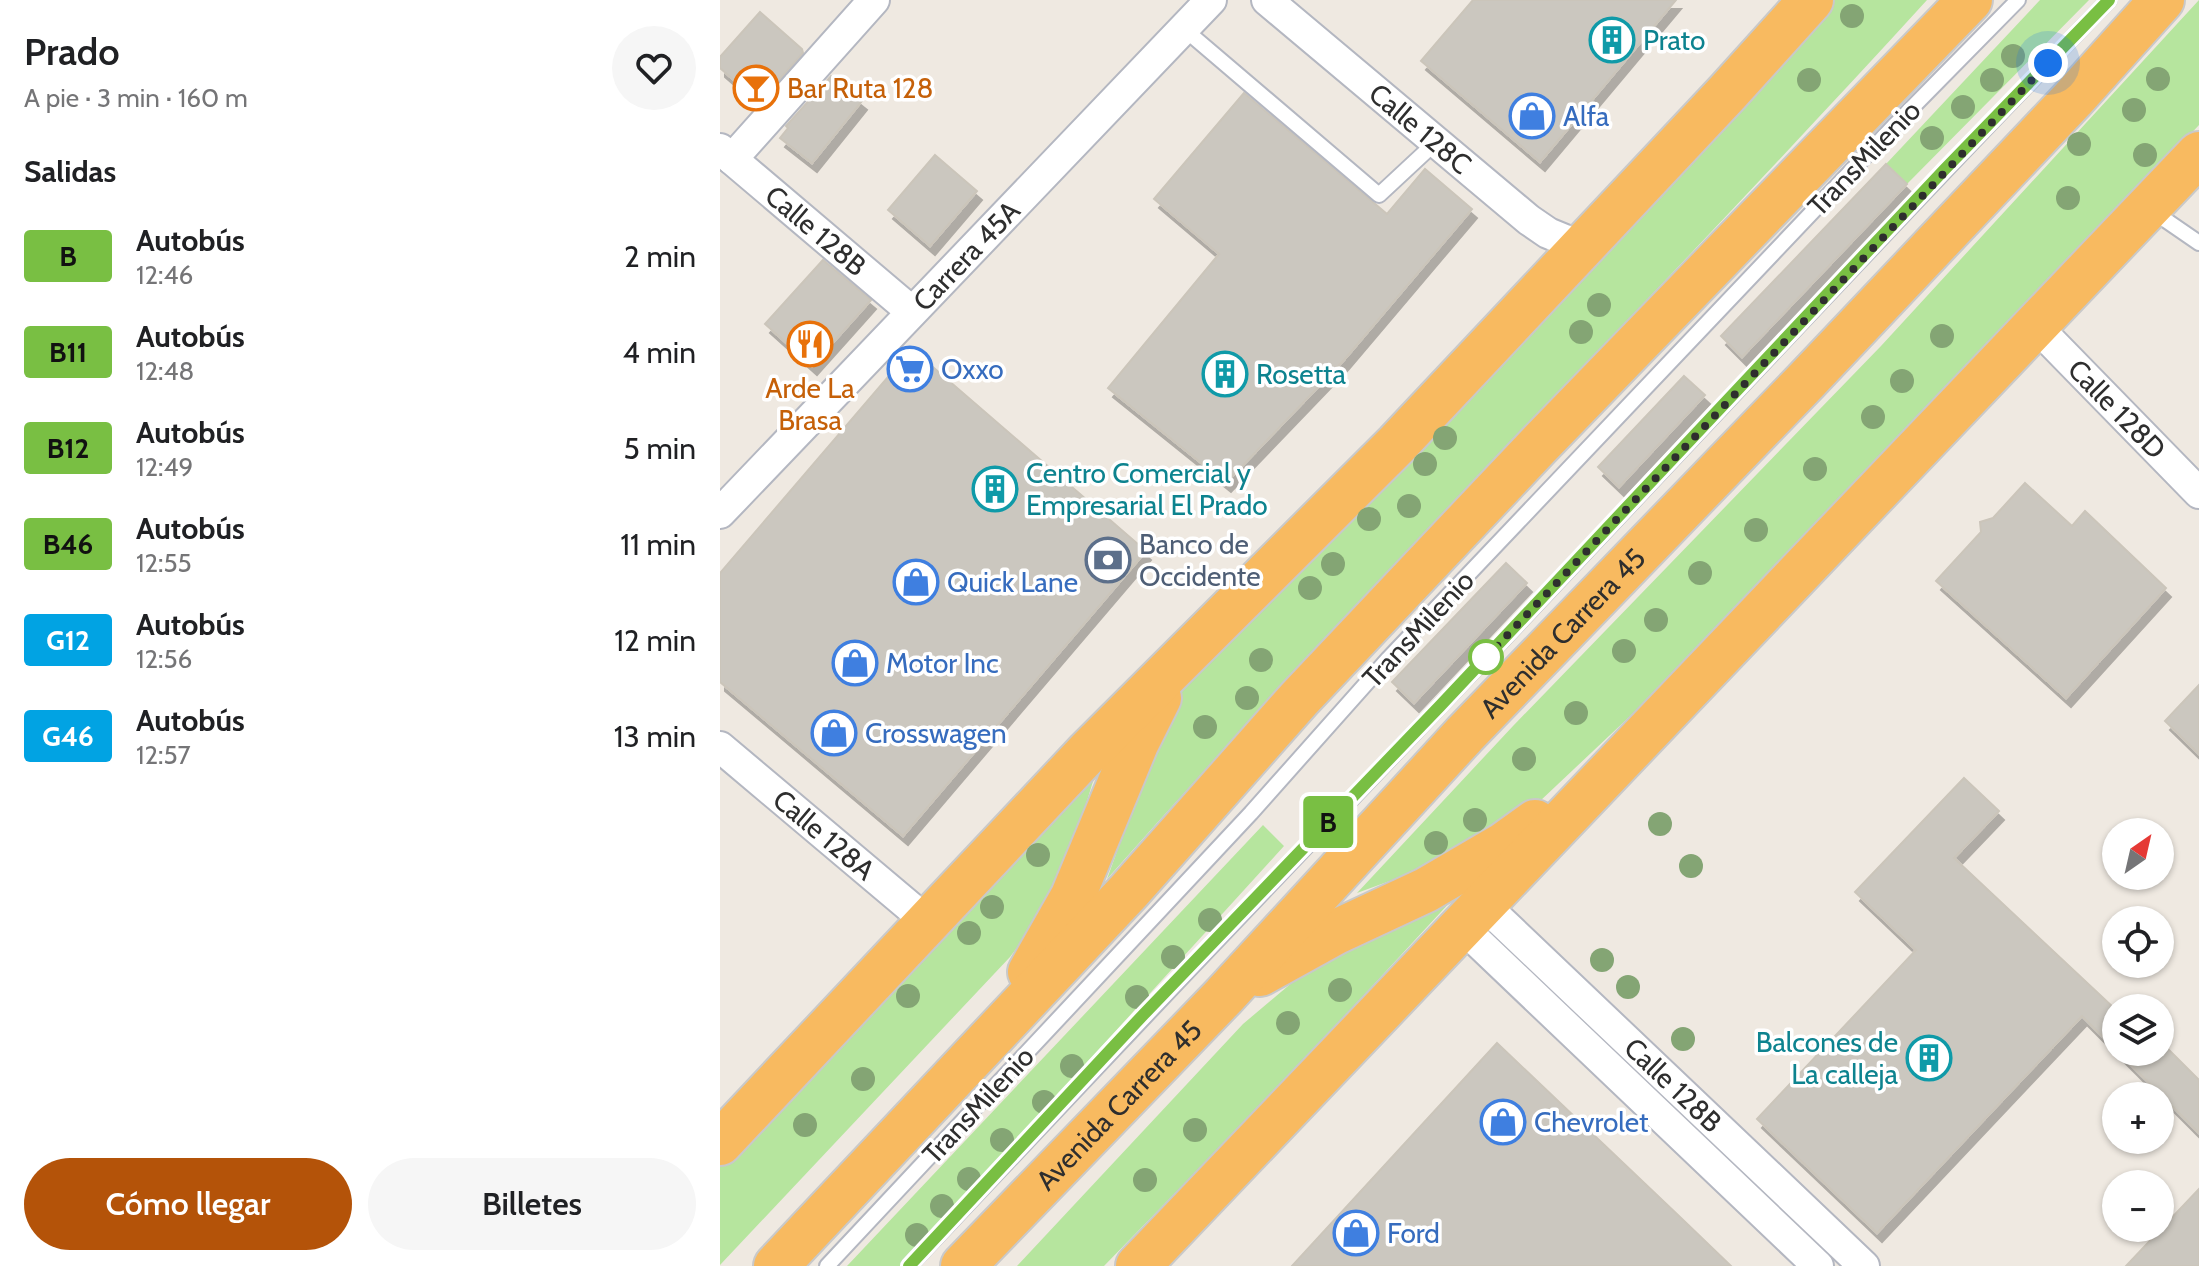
<!DOCTYPE html>
<html lang="es">
<meta charset="utf-8">
<style>
:root{--surface:#fff;--page:#f6f6f6;--text:#202124;--muted:#757577;--accent:#b45309}
body{margin:0;font-family:Cabin,sans-serif;background:var(--page);color:var(--text);height:100vh;display:flex;flex-direction:column;font-size:30px;white-space:nowrap}
*{box-sizing:border-box;margin:0}
p{font-size:26px;color:var(--muted)}
.icon{flex:none;width:44px;height:44px;fill:none;stroke:currentColor;stroke-width:2;stroke-linecap:round;stroke-linejoin:round}
.map{position:relative;flex:1;overflow:hidden}
.panel{display:flex;flex-direction:column;background:var(--surface);width:720px}
.panel>*{flex:none}
.badge{padding:0 16px;border-radius:6px;font-size:28px;line-height:52px}
.needle{width:52px;rotate:34deg}
.buttons{position:absolute;left:1382px;top:818px;display:grid;gap:16px}
.buttons a{display:grid;place-items:center;width:72px;height:72px;border-radius:50%;background:var(--surface);box-shadow:0 2px 6px #0004;font-size:40px}
.you{position:absolute;width:40px;height:40px;margin:-20px;border:6px solid #fff;border-radius:50%;background:#1a73e8;box-shadow:0 0 0 12px #1a73e833}
.map>.badge{position:absolute;translate:-50% -50%;box-shadow:0 0 0 4px #fff}
h2{padding:0 24px;font-size:30px;line-height:72px}
.round{display:grid;place-items:center;flex:none;width:84px;height:84px;border-radius:42px;background:var(--page)}
.summary{display:flex;align-items:center;justify-content:space-between;height:136px;padding:0 24px}
h1{font-size:38px;font-weight:600;line-height:60px}
.button{display:flex;gap:16px;margin-top:auto;padding:16px 24px}
.button a{flex:1;height:92px;border-radius:48px;background:var(--accent);color:#fff;font-size:32px;font-weight:600;line-height:92px;text-align:center}
.button a+a{background:var(--page);color:var(--text)}
ul{padding:0;list-style:none}
li{display:flex;align-items:center;gap:24px;height:96px;padding:0 24px}
li div{flex:1}
li b{display:block;font-size:30px}
li em{font-style:normal}
li .badge{min-width:88px;font-weight:700;text-align:center}
main{display:flex;flex:1;min-height:0}
.map>svg:first-child{display:block}
.green{fill:#b6e59e}
.building{fill:#cbc7bf;stroke:#cbc5ba;stroke-width:2;filter:url(#shadow)}
.lines{fill:none;stroke-linecap:round;stroke-linejoin:round}
.service-casing{stroke:#b4b7c1;stroke-width:18}
.minor-casing{stroke:#b4b7c1;stroke-width:34}
.trunk-casing{stroke:#c9c9c9;stroke-width:48}
.service{stroke:#fff;stroke-width:14}
.minor{stroke:#fff;stroke-width:30}
.trunk{stroke:#f8ba60;stroke-width:44}
.tree{fill:#84a574}
.line-casing{stroke:#fff;stroke-width:18}
.line{stroke:#79bf43;stroke-width:12}
.walk{stroke:#2e2e2e;stroke-width:8;stroke-dasharray:0 14.4}
.stop-dot{fill:#fff;stroke:#79bf43;stroke-width:4}
.labels{text-anchor:middle;stroke-width:7;stroke-linejoin:round;paint-order:stroke}
.culture-label{font-size:28px;fill:#0d838f;stroke:#fff;text-anchor:start}
.food-label{font-size:28px;fill:#c56008;stroke:#fff;text-anchor:start}
.shop-label{font-size:28px;fill:#366cbe;stroke:#fff;text-anchor:start}
.street-label{font-size:28px;fill:#2e2e2e;stroke:#fff}
.service-label{font-size:28px;fill:#4e5e75;stroke:#fff;text-anchor:start}
</style>
<main>
<section class="panel">
<div class="summary"><div><h1>Prado</h1><p>A pie · 3 min · 160 m</p></div><a class="round"><svg class="icon" aria-label="heart" viewBox="0 0 24 24"><path d="M12 20l-8-8c-3-5 5-10 8-4 3-6 11-1 8 4z"/></svg></a></div>
<h2>Salidas</h2>
<ul>
<li><span class="badge" style="background:#79bf43;color:#111">B</span><div><b>Autobús</b><p>12:46</p></div><em>2 min</em></li>
<li><span class="badge" style="background:#79bf43;color:#111">B11</span><div><b>Autobús</b><p>12:48</p></div><em>4 min</em></li>
<li><span class="badge" style="background:#79bf43;color:#111">B12</span><div><b>Autobús</b><p>12:49</p></div><em>5 min</em></li>
<li><span class="badge" style="background:#79bf43;color:#111">B46</span><div><b>Autobús</b><p>12:55</p></div><em>11 min</em></li>
<li><span class="badge" style="background:#01a3e3;color:#fff">G12</span><div><b>Autobús</b><p>12:56</p></div><em>12 min</em></li>
<li><span class="badge" style="background:#01a3e3;color:#fff">G46</span><div><b>Autobús</b><p>12:57</p></div><em>13 min</em></li>
</ul>
<div class="button"><a>Cómo llegar</a><a>Billetes</a></div>
</section>
<div class="map">
<svg width="1479" height="1266" viewBox="0 0 1479 1266">
<defs>
<filter id="shadow"><feDropShadow dx="5" dy="9" stdDeviation="0" flood-color="#0004"/></filter>
</defs>
<rect width="100%" height="100%" fill="#efe9e1"/>
<!-- green -->
<path class="green" d="M 1112,0 L 1207,0 C 937,296 653,579 387,879 L 455,692 Z
M 1320,0 L 1369,0 L 1187,184 L 1166,164 Z
M 1479,0 L 1479,125 L 1190,434 L 924,703 L 819,802 L 697,871 L 637,893 L 793,726 L 1161,346 Z
M 379,762 L 350,856 L 324,911 L 290,957 L 0,1265 L 0,1165 Z
M 543,825 L 564,846 L 220,1224 L 181,1266 L 127,1266 Z
M 745,886 L 568,1077 L 384,1266 L 297,1266 L 523,1024 L 600,959 Z"/>
<!-- building -->
<path class="building" d="M 753,0 L 956,0 L 820,162 L 701,61 Z
M 40,12 L 82,49 L 83,53 L 39,102 L 0,68 L 0,57 Z
M 111,76 L 142,101 L 92,163 L 60,138 L 68,128 L 66,126 Z
M 524,93 L 667,214 L 705,169 L 752,209 L 624,360 L 506,483 L 388,388 L 499,254 L 434,199 Z
M 215,155 L 257,191 L 210,246 L 168,210 Z
M 1166,164 L 1187,184 L 1022,357 L 1001,336 Z
M 103,260 L 151,300 L 92,366 L 45,324 Z
M 192,349 L 426,551 L 183,836 L 0,682 L 0,573 Z
M 964,376 L 985,395 L 899,487 L 878,467 Z
M 1305,483 L 1352,526 L 1365,511 L 1446,588 L 1346,698 L 1216,581 L 1261,532 L 1260,522 L 1273,518 Z
M 786,563 L 807,583 L 694,703 L 672,682 Z
M 1479,685 L 1479,754 L 1445,721 Z
M 1244,778 L 1279,811 L 1234,858 L 1396,1010 L 1396,1050 L 1362,1016 L 1157,1233 L 1037,1119 L 1196,950 L 1135,892 Z
M 1440,1041 L 1479,1080 L 1479,1133 L 1398,1052 L 1440,1052 Z
M 777,1043 L 960,1217 L 1011,1266 L 572,1266 Z
M 1479,1189 L 1479,1266 L 1406,1266 Z"/>
<g class="lines">
<!-- service casing -->
<g class="service-casing">
<path id="service" d="M 463,28 L 659,195 L 716,142
M 1431,210 L 1479,243
M 107,1266 L 531,813 L 668,659 L 1174,126 L 1298,0
M 189,1266 C 365,1078 543,893 720,706 C 943,471 1163,233 1389,0"/>
</g>
<!-- minor casing -->
<g class="minor-casing">
<g id="minor">
<path id="s1" d="M 547,0 L 809,220 L 828,233 L 862,247"/>
<path id="s2" d="M 0,149 L 191,311"/>
<path d="M 12,159 L 154,0"/>
<path id="s3" d="M 1316,326 L 1479,493"/>
<path id="s4" d="M 0,513 L 491,0"/>
<path id="s5" d="M 0,747 L 209,923"/>
<path id="s6" d="M 762,903 L 1144,1266"/>
<path d="M 741,926 L 1098,1266"/>
</g>
</g>
<!-- trunk casing -->
<g class="trunk-casing">
<g id="trunk">
<path d="M 310,972 L 353,896 L 416,744 L 439,698"/>
<path d="M 540,974 L 616,932 L 706,890 L 783,845 L 815,822"/>
<path d="M 0,1143 L 368,752 L 677,444 L 1008,92 L 1091,0"/>
<path d="M 56,1266 L 409,891 L 579,699 L 817,447 L 1250,0"/>
<path id="s7" d="M 243,1266 L 504,996 L 745,734 L 1087,380 L 1353,99 L 1442,0"/>
<path d="M 418,1266 L 1479,154"/>
</g>
</g>
<!-- service -->
<use href="#service" class="service"/>
<!-- minor -->
<use href="#minor" class="minor"/>
<!-- trunk -->
<use href="#trunk" class="trunk"/>
</g>
<!-- trees -->
<g class="tree">
<circle cx="1132" cy="16" r="12"/>
<circle cx="1293" cy="56" r="12"/>
<circle cx="1438" cy="79" r="12"/>
<circle cx="1089" cy="80" r="12"/>
<circle cx="1272" cy="80" r="12"/>
<circle cx="1243" cy="107" r="12"/>
<circle cx="1414" cy="110" r="12"/>
<circle cx="1212" cy="138" r="12"/>
<circle cx="1359" cy="144" r="12"/>
<circle cx="1425" cy="155" r="12"/>
<circle cx="1348" cy="198" r="12"/>
<circle cx="879" cy="305" r="12"/>
<circle cx="861" cy="332" r="12"/>
<circle cx="1222" cy="336" r="12"/>
<circle cx="1182" cy="381" r="12"/>
<circle cx="1153" cy="417" r="12"/>
<circle cx="725" cy="438" r="12"/>
<circle cx="705" cy="464" r="12"/>
<circle cx="1095" cy="469" r="12"/>
<circle cx="689" cy="506" r="12"/>
<circle cx="649" cy="519" r="12"/>
<circle cx="1036" cy="530" r="12"/>
<circle cx="613" cy="564" r="12"/>
<circle cx="980" cy="573" r="12"/>
<circle cx="590" cy="588" r="12"/>
<circle cx="936" cy="620" r="12"/>
<circle cx="904" cy="651" r="12"/>
<circle cx="541" cy="660" r="12"/>
<circle cx="527" cy="698" r="12"/>
<circle cx="856" cy="713" r="12"/>
<circle cx="485" cy="727" r="12"/>
<circle cx="804" cy="759" r="12"/>
<circle cx="755" cy="820" r="12"/>
<circle cx="940" cy="824" r="12"/>
<circle cx="716" cy="843" r="12"/>
<circle cx="318" cy="855" r="12"/>
<circle cx="971" cy="866" r="12"/>
<circle cx="272" cy="907" r="12"/>
<circle cx="490" cy="920" r="12"/>
<circle cx="249" cy="933" r="12"/>
<circle cx="453" cy="957" r="12"/>
<circle cx="882" cy="960" r="12"/>
<circle cx="908" cy="987" r="12"/>
<circle cx="620" cy="990" r="12"/>
<circle cx="188" cy="996" r="12"/>
<circle cx="417" cy="997" r="12"/>
<circle cx="568" cy="1023" r="12"/>
<circle cx="963" cy="1039" r="12"/>
<circle cx="352" cy="1066" r="12"/>
<circle cx="143" cy="1079" r="12"/>
<circle cx="324" cy="1102" r="12"/>
<circle cx="85" cy="1125" r="12"/>
<circle cx="475" cy="1130" r="12"/>
<circle cx="282" cy="1140" r="12"/>
<circle cx="249" cy="1179" r="12"/>
<circle cx="425" cy="1180" r="12"/>
<circle cx="222" cy="1206" r="12"/>
<circle cx="197" cy="1235" r="12"/>
</g>
<g class="lines">
<!-- line casing -->
<g class="line-casing">
<path id="line" d="M 189,1266 L 424,1014 L 720,706 L 1225,169 L 1389,0"/>
</g>
<!-- line -->
<use href="#line" class="line"/>
<!-- walk -->
<path class="walk" d="M 766,657 L 762,662 L 1328,63"/>
</g>
<!-- icons -->
<defs>
<g id="building-ring" transform="scale(2.3)"><circle r="9.5" fill="#fff" stroke="#0f9aa8" stroke-width="1.5"/><path d="M-4-6H4V6H1V3H-1V6H-4ZM-2.5-4.3h1.7v1.8h-1.7ZM.8-4.3h1.7v1.8H.8ZM-2.5-1h1.7V.8h-1.7ZM.8-1h1.7V.8H.8Z" fill="#0f9aa8"/></g>
<g id="bar-ring" transform="scale(2.3)"><circle r="9.5" fill="#fff" stroke="#e8710a" stroke-width="1.5"/><path d="M-6-5H6L.8 .8V4.5H3.5V6h-7V4.5H-.8V.8Z" fill="#e8710a"/></g>
<g id="shop-ring" transform="scale(2.3)"><circle r="9.5" fill="#fff" stroke="#3f7fe0" stroke-width="1.5"/><path d="M-5-2.5h2.3a2.7 3.5 0 0 1 5.4 0H5L5.5 6h-11ZM-1.5-2.5h3a1.5 2.3 0 0 0-3 0Z" fill="#3f7fe0"/></g>
<g id="restaurant-ring" transform="scale(2.3)"><circle r="9.5" fill="#fff" stroke="#e8710a" stroke-width="1.5"/><path d="M-5-6h1v4h1v-4h1v4h1v-4h1v5L-1.5 .5V6h-2V.5L-5-1ZM5-6V6H3V1.5H1.5Q1.5-4 5-6Z" fill="#e8710a"/></g>
<g id="supermarket-ring" transform="scale(2.3)"><circle r="9.5" fill="#fff" stroke="#3f7fe0" stroke-width="1.5"/><path d="M-6-5.5h2.5l.6 2H6L4.5 2H-2.5L-4.4-4H-6ZM-1.5 3.2a1.3 1.3 0 1 0 .1 0ZM3 3.2a1.3 1.3 0 1 0 .1 0Z" fill="#3f7fe0"/></g>
<g id="bank-ring" transform="scale(2.3)"><circle r="9.5" fill="#fff" stroke="#5c6f8a" stroke-width="1.5"/><path d="M-6-4H6V4H-6ZM0-2.3a2.3 2.3 0 1 0 0 4.6a2.3 2.3 0 1 0 0-4.6Z" fill="#5c6f8a"/></g>
</defs>
<g fill-rule="evenodd">
<use href="#building-ring" x="892" y="40"/>
<use href="#bar-ring" x="36" y="88"/>
<use href="#shop-ring" x="812" y="116"/>
<use href="#restaurant-ring" x="90" y="344"/>
<use href="#supermarket-ring" x="190" y="369"/>
<use href="#building-ring" x="505" y="374"/>
<use href="#building-ring" x="275" y="489"/>
<use href="#bank-ring" x="388" y="560"/>
<use href="#shop-ring" x="196" y="582"/>
<use href="#shop-ring" x="135" y="663"/>
<use href="#shop-ring" x="114" y="733"/>
<use href="#building-ring" x="1209" y="1058"/>
<use href="#shop-ring" x="783" y="1122"/>
<use href="#shop-ring" x="636" y="1233"/>
</g>
<!-- markers -->
<circle class="stop-dot" cx="766" cy="657" r="16"/>
<g class="labels">
<!-- culture labels -->
<g class="culture-label">
<text x="923" y="50">Prato</text>
<text x="536" y="384">Rosetta</text>
<text x="306" y="483">Centro Comercial y<tspan x="306" dy="32">Empresarial El Prado</tspan></text>
<text x="1178" y="1052" text-anchor="end">Balcones de<tspan x="1178" dy="32">La calleja</tspan></text>
</g>
<!-- food labels -->
<g class="food-label">
<text x="67" y="98">Bar Ruta 128</text>
<text x="90" y="398" text-anchor="middle">Arde La<tspan x="90" dy="32">Brasa</tspan></text>
</g>
<!-- shop labels -->
<g class="shop-label">
<text x="843" y="126">Alfa</text>
<text x="221" y="379">Oxxo</text>
<text x="227" y="592">Quick Lane</text>
<text x="166" y="673">Motor Inc</text>
<text x="145" y="743">Crosswagen</text>
<text x="814" y="1132">Chevrolet</text>
<text x="667" y="1243">Ford</text>
</g>
<!-- street labels -->
<g class="street-label">
<text dy="10" stroke="none"><textPath href="#s1" startOffset="200">Calle 128C</textPath></text>
<text transform="translate(1144 158) rotate(-46)" y="10">TransMilenio</text>
<text dy="10" stroke="none"><textPath href="#s2" startOffset="126">Calle 128B</textPath></text>
<text dy="10" stroke="none"><textPath href="#s4" startOffset="356">Carrera 45A</textPath></text>
<text dy="10" stroke="none"><textPath href="#s3" startOffset="116">Calle 128D</textPath></text>
<text transform="translate(698 629) rotate(-47)" y="10">TransMilenio</text>
<text dy="10" stroke="none"><textPath href="#s7" startOffset="872">Avenida Carrera 45</textPath></text>
<text dy="10" stroke="none"><textPath href="#s5" startOffset="136">Calle 128A</textPath></text>
<text dy="10" stroke="none"><textPath href="#s6" startOffset="264">Calle 128B</textPath></text>
<text transform="translate(258 1105) rotate(-47)" y="10">TransMilenio</text>
<text dy="10" stroke="none"><textPath href="#s7" startOffset="224">Avenida Carrera 45</textPath></text>
</g>
<!-- service labels -->
<g class="service-label">
<text x="419" y="554">Banco de<tspan x="419" dy="32">Occidente</tspan></text>
</g>
</g>
</svg>
<div class="buttons">
<a><svg class="needle" viewBox="-14 -14 28 28"><path d="M0-13l5 13h-10z" fill="#e53935"/><path d="M0 13l5-13h-10z" fill="#757577"/></svg></a>
<a><svg class="icon" aria-label="locate" viewBox="0 0 24 24"><circle cx="12" cy="12" r="6"/><path d="M12 2v4M12 18v4M2 12h4M18 12h4"/></svg></a>
<a><svg class="icon" aria-label="layers" viewBox="0 0 24 24"><path d="M12 4l9 5-9 5-9-5zM3 14l9 5 9-5"/></svg></a>
<a>+</a>
<a>−</a>
</div>
<div class="you" style="left:1328px;top:63px"></div>
<b class="badge" style="left:608px;top:822px;background:#79bf43;color:#111">B</b>
</div>
</main>
